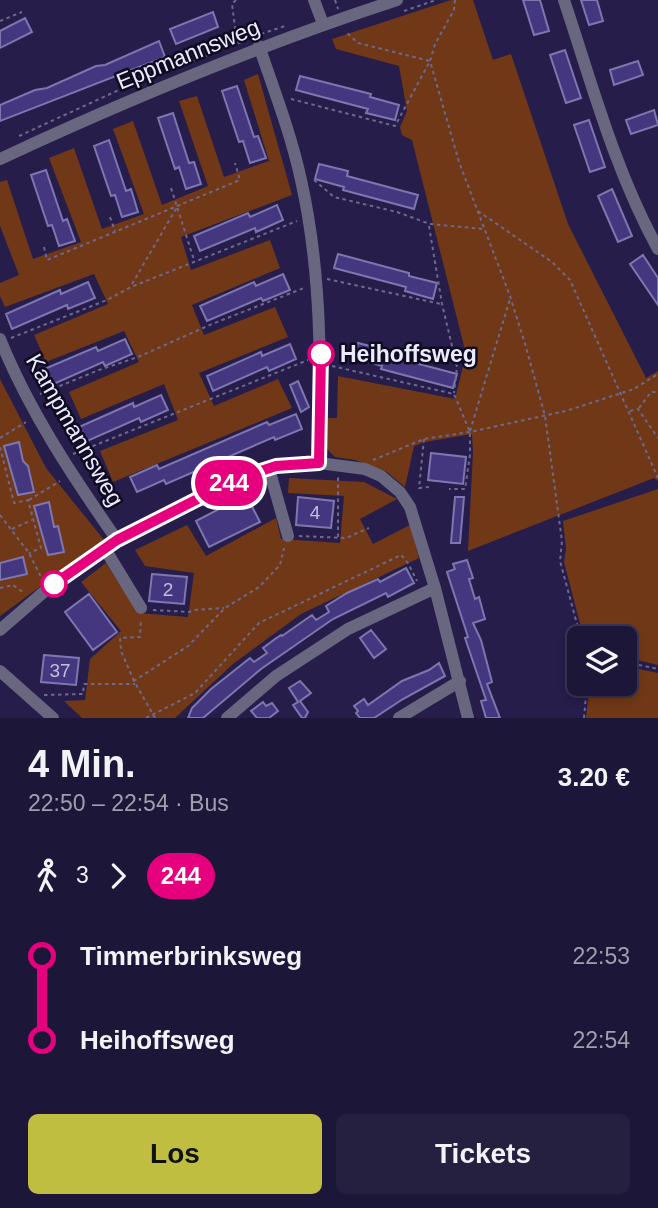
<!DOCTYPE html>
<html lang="de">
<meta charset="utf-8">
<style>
:root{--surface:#1c1638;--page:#251f40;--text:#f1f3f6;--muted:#a09fae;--line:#3a3553;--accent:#bfbe41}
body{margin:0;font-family:Helvetica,sans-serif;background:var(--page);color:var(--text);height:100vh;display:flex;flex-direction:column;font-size:26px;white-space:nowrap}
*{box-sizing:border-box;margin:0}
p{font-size:23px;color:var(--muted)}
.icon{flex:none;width:38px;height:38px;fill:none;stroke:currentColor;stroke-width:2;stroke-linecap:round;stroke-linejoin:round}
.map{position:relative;height:718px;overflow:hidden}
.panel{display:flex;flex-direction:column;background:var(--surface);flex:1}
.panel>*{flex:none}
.badge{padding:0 14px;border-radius:23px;font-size:24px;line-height:46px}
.tools{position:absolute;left:567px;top:626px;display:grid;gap:14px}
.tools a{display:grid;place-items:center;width:70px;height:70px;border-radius:10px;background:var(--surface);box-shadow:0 4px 10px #0003,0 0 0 2px var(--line);font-size:35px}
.map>.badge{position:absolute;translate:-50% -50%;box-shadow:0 0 0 4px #fff}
.legs{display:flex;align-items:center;gap:10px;height:77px;padding:0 28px;font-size:23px}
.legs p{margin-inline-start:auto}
.summary{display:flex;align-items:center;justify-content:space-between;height:119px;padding:0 28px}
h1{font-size:38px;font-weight:700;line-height:52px}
.action{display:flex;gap:14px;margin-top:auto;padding:14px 28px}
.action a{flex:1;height:80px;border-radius:10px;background:var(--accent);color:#111;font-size:28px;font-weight:700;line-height:80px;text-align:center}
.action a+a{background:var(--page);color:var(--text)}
ul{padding:0 28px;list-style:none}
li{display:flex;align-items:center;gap:24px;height:84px;font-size:26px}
li i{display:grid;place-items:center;width:10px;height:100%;margin:0 9px;background:currentColor}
li i::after{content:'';width:18px;height:18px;margin:-9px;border:5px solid;border-radius:50%;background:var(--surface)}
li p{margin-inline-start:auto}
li:first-child i{background:linear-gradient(#0000 50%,currentColor 0)}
li:last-child i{background:linear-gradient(currentColor 50%,#0000 0)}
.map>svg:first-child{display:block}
.green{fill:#703817}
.building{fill:#453680;stroke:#7d77af;stroke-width:2}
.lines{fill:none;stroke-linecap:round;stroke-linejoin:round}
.path{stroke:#6e688c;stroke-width:2;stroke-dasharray:3.5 3.5;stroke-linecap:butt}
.minor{stroke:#69677f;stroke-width:12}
.line-1-casing{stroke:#fff;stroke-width:16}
.line-1{stroke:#e6007e;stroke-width:10}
.stop-1-dot{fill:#fff;stroke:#e6007e;stroke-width:3.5}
.labels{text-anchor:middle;stroke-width:5;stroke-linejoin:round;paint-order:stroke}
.number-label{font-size:19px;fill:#c2bede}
.street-label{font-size:23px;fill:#ecebfe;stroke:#0f0b20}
.stop-label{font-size:23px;font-weight:bold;fill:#ecebfe;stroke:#0f0b20;text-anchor:start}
</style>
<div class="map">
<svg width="658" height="718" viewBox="0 0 658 718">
<rect width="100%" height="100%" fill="#261d4b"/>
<!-- green -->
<path class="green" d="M 451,0 L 473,0 L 493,60 L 511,54 L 568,224 L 646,378 L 658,371 L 658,481 L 654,478 L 468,551 L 473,452 L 472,434 L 425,442 L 414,446 L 405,487 L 387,472 L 355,460 L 335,457 L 327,449 L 328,418 L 337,418 L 338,376 L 455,399 L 466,354 L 412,140 L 402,135 L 400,127 L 407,111 L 399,66 L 336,49 L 332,39 Z
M 258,74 L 292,195 L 181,237 L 191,270 L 270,240 L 280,268 L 192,305 L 204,335 L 275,307 L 288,337 L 199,373 L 214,406 L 278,379 L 292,408 L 113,482 L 100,451 L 178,420 L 164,384 L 81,419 L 69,392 L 139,362 L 124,331 L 46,362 L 34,335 L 108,304 L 94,274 L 5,307 L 0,296 L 0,283 L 19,275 L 0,226 L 0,182 L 7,180 L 33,259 L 81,242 L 49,158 L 74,148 L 102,229 L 144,214 L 113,129 L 133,121 L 162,205 L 208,186 L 179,101 L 197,96 L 224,177 L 269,161 L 244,80 Z
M 0,379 L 46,468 L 104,540 L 0,616 Z
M 289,478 L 364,482 L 397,499 L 360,519 L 373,544 L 410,525 L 419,558 L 301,614 L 233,664 L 175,718 L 82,718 L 64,701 L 85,700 L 90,659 L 121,631 L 81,582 L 106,563 L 138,613 L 188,617 L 194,573 L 145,566 L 135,550 L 187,525 L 206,556 L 276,518 L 281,539 L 340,543 L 344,496 L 288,493 Z
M 658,489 L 658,665 L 625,657 L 625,639 L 584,639 L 564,562 L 566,549 L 563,521 Z
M 625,666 L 658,673 L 658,718 L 586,718 L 590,684 L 625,684 Z"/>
<!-- building -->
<path class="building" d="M 523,0 L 540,0 L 549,31 L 534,35 Z
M 581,0 L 597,0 L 603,21 L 589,25 Z
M 213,12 L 218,27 L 176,44 L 170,29 Z
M 25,18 L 32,32 L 0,48 L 0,31 Z
M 159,41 L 165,57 L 0,121 L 0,105 L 35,90 L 47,88 L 96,66 L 105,65 Z
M 565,50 L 581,98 L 566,103 L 550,55 Z
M 638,61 L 643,75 L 614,85 L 610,70 Z
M 300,76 L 371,94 L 370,97 L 399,105 L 395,120 L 366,113 L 368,109 L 296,90 Z
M 237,86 L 254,137 L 258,136 L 266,158 L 250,163 L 243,141 L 239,142 L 222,91 Z
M 654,110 L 658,125 L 631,134 L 626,120 Z
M 173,113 L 189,163 L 194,162 L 201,184 L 186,189 L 179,167 L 175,169 L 158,118 Z
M 589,120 L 605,167 L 590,172 L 574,125 Z
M 109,140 L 126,191 L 131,189 L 138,212 L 122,217 L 115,195 L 111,196 L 94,146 Z
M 319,164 L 348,171 L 347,176 L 418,195 L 414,209 L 343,190 L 344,187 L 315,179 Z
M 46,170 L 63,221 L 67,219 L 75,241 L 59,246 L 52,225 L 48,226 L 31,175 Z
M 612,189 L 632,236 L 618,242 L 598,196 Z
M 277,205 L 283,220 L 256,232 L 255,228 L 200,251 L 194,236 L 248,213 L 250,217 Z
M 338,254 L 409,273 L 409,276 L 437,283 L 433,299 L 405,291 L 406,287 L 334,268 Z
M 643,255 L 658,278 L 658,305 L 630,264 Z
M 283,274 L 290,290 L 263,301 L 261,298 L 207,321 L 200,306 L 254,282 L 256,286 Z
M 88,282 L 95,298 L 68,309 L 67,305 L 12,329 L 6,314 L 60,290 L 61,294 Z
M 125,339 L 132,354 L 105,366 L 103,362 L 49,386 L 42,370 L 96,347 L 98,351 Z
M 358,343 L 386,350 L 385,355 L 457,374 L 453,388 L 381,369 L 382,366 L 354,358 Z
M 290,344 L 296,359 L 269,371 L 267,367 L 213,391 L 207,376 L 261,352 L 262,356 Z
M 298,381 L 309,407 L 301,412 L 290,385 Z
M 161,395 L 168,410 L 141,422 L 139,418 L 85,442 L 79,427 L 133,403 L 134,407 Z
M 296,414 L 302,429 L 275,440 L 274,437 L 166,484 L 164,480 L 137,492 L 130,477 L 157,465 L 159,469 L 267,422 L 269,425 Z
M 19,442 L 23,461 L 28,466 L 34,492 L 18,495 L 4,446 Z
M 431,453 L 466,457 L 463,484 L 428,480 Z
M 246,495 L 260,522 L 209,547 L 196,521 Z
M 298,497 L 334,501 L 331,528 L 296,525 Z
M 455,497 L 464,497 L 460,543 L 451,543 Z
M 49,502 L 54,527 L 58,526 L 64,552 L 48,555 L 34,506 Z
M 23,557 L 27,574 L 0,580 L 0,563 Z
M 467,560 L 473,578 L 469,579 L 475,599 L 479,597 L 485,619 L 473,623 L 481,640 L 492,682 L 487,684 L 500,718 L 486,718 L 481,701 L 486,700 L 465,638 L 468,637 L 447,572 L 455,569 L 453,564 Z
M 406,568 L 414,583 L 388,597 L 386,593 L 333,619 L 261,669 L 203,718 L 188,718 L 192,708 L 211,689 L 250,658 L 254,662 L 267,653 L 263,648 L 275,639 L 281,635 L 282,636 L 312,615 L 316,620 L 329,612 L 326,606 L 347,593 L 378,579 L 380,582 Z
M 152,574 L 187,577 L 184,604 L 149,601 Z
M 89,594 L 117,632 L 93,650 L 65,612 Z
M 371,630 L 386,649 L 374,658 L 360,638 Z
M 44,655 L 79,658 L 76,685 L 41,682 Z
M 439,663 L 445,676 L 403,699 L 374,718 L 360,718 L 356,713 L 358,711 L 354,706 L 364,699 L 368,705 L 402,681 L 429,670 Z
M 300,681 L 311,693 L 300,701 L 308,712 L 305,718 L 302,718 L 293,705 L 298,702 L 289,688 Z
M 263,702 L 266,706 L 272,703 L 278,711 L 269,718 L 257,718 L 251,711 Z"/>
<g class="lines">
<!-- path -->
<path class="path" d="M 236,0 L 232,4 L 237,43
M 335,0 L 338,9
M 455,0 L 454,10 L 435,44 L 430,61 L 459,162 L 510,296 L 526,347 L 545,416 L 562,541 L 560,561 L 581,639
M 404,11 L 436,0
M 0,21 L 22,12
M 261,34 L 285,26
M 291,99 L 395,126 L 430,61 L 358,43 L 345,31
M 19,136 L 121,89 L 249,39
M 314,180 L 334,197 L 397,212 L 430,224 L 483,229
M 171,188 L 194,260
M 478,211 L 552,262 L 570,280 L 658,478
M 110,217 L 115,231
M 429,226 L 442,304 L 457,367 L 454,393
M 44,247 L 47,260 L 240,180 L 235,163
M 327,279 L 441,304
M 132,284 L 177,207
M 11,338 L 107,300 L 131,287 L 297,221
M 332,366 L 454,394 L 470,432 L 470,455 L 465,489 L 449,489
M 40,394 L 99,370 L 138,357 L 212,324 L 304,288
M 639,408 L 651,392 L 658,392
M 630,411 L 638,409 L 658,438
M 470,431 L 510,299
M 0,438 L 26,422
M 424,439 L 419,488 L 429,487
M 0,447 L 14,503 L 28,500 L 41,548 L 29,553
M 73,454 L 308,360
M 373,460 L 424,439 L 470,432 L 566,411 L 634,389 L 658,374
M 29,500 L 60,481
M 0,515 L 29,553 L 42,579
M 12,529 L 32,520
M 299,536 L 346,538 L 369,528
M 338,537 L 338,476
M 0,588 L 13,585 L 24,593
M 153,610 L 189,612 L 194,610 L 224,608
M 625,662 L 658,669
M 134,681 L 121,651 L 120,638 L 140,637 L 141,619
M 44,695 L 83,694 L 84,684 L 135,684
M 146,718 L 195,693 L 259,623 L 401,555 L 408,563 L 417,581
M 155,718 L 134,681 L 188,646 L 225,608 L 259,587 L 280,565 L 284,548
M 584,718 L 587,684"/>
<!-- minor -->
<path class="minor" d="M 314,0 L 323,24
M 564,0 C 592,84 615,171 658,249
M 259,46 C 274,90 291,134 301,180 C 322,273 321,368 319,463
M 0,159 C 131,98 259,45 397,0
M 0,339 C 29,411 73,477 117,540
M 269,469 L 288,536
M 105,549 L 141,608
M 0,630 L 53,584 L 117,540 L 239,478 L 276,466 L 319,463 L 365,469 L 381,476 L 400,492 L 410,507 L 435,588 L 468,718
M 0,671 L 53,718
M 227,718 L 276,676 L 348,629 L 435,588
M 399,718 L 460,681"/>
</g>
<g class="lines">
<!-- line-1 casing -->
<g class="line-1-casing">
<path id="line-1" d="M 54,584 L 117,540 L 239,478 L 276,466 L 319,463 L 321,354"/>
</g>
<!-- line-1 -->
<use href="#line-1" class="line-1"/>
</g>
<!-- markers -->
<g class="stop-1-dot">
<circle cx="321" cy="354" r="12"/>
<circle cx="54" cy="584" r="12"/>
</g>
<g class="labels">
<!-- number labels -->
<g class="number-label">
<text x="315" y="519">4</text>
<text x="168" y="596">2</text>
<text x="60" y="677">37</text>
</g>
<!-- street labels -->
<g class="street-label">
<text transform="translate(188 54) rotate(-22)" y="8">Eppmannsweg</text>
<text transform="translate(75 430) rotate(60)" y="8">Kampmannsweg</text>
</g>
<!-- stop labels -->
<g class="stop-label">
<text x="340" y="362">Heihoffsweg</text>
</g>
</g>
</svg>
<div class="tools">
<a><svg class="icon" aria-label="layers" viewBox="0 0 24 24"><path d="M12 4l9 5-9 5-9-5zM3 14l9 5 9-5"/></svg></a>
</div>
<b class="badge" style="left:229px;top:483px;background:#e6007e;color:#fff">244</b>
</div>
<section class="panel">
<div class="summary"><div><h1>4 Min.</h1><p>22:50 – 22:54 · Bus</p></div><b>3.20 €</b></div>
<div class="legs"><svg class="icon" aria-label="walk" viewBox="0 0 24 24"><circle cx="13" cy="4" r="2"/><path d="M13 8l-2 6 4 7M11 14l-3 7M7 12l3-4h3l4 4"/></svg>3<svg class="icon" aria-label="forward" viewBox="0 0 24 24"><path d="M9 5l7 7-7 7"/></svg><b class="badge" style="background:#e6007e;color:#fff">244</b></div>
<ul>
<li><i style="color:#e6007e"></i><b>Timmerbrinksweg</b><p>22:53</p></li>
<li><i style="color:#e6007e"></i><b>Heihoffsweg</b><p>22:54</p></li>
</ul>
<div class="action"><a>Los</a><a>Tickets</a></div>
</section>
